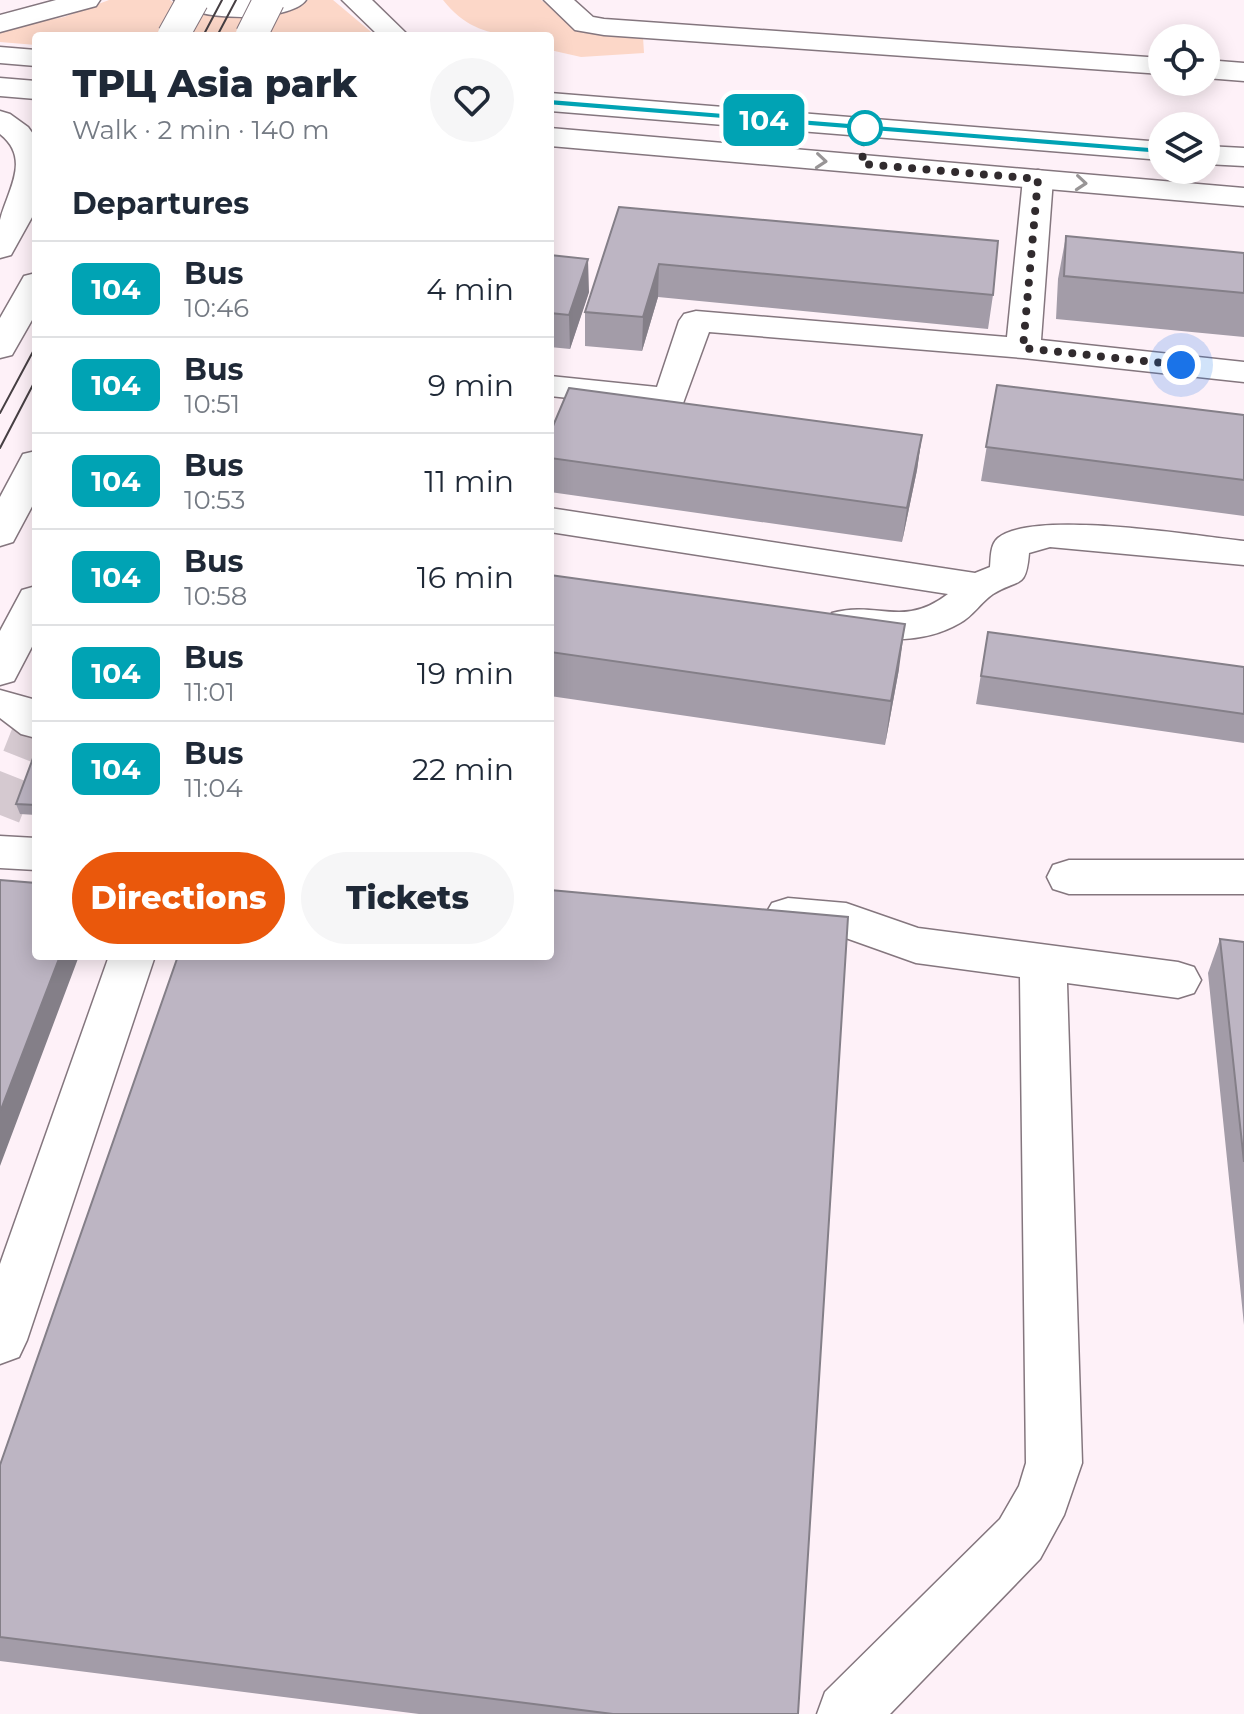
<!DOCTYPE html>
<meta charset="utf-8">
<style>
:root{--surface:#fff;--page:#f6f6f7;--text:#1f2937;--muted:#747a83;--line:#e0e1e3;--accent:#ea580c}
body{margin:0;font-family:Montserrat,sans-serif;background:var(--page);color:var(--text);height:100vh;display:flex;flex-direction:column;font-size:30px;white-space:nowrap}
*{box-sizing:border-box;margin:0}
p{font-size:26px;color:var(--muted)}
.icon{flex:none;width:44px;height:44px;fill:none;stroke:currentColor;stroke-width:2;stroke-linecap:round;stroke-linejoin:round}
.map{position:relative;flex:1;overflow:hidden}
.panel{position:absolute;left:32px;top:32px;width:522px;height:928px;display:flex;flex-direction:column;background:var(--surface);border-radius:8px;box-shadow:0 4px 20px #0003}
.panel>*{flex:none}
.badge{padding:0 16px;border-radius:12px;font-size:28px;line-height:52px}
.tools{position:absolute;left:1148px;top:24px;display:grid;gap:16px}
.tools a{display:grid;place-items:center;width:72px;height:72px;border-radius:50%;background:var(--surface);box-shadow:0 4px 20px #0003;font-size:40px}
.you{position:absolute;width:40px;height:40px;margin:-20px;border:6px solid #fff;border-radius:50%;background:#1a73e8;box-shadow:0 0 0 12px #1a73e833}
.map>.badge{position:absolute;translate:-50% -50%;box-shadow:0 0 0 4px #fff}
h2{padding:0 40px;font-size:30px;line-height:72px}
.round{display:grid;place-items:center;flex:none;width:84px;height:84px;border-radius:42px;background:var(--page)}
.headline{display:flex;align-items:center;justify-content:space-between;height:136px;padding:0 40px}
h1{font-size:38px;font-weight:800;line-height:60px}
.action{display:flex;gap:16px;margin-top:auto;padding:16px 40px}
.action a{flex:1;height:92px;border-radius:48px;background:var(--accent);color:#fff;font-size:32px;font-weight:800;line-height:92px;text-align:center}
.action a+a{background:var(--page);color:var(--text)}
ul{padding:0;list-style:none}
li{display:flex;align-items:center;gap:24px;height:96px;padding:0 40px;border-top:2px solid var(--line)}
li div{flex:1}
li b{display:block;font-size:30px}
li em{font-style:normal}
li .badge{min-width:88px;font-weight:700;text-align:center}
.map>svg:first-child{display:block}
.green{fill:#fcd7c8}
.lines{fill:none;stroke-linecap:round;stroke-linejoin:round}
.minor-tunnel{stroke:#d5c9d0;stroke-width:41;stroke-dasharray:41 20;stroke-linecap:butt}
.minor-casing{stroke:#84767e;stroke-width:3}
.major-casing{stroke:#84767e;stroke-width:3}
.minor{fill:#fff;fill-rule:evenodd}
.major{fill:#fff;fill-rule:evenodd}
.tram{stroke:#463f43;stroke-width:2}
.major-bridge-casing{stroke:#84767e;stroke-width:33;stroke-linecap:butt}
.major-bridge{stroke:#fff;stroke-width:31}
.wall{fill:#a39ca8}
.shaded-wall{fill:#847f88}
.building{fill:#bdb5c3;stroke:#847f88;stroke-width:2}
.oneway{stroke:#989596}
.line{fill:#00a3b4;stroke:#fff;stroke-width:2}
.walk{stroke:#312b2e;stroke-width:8;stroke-dasharray:0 14.4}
.stop-dot{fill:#fff;stroke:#00a3b4;stroke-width:4}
</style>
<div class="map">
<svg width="1244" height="1714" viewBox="0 0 1244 1714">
<rect width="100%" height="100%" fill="#fef1f8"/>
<!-- green -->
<path class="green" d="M 109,0 L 170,0 L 180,7 L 276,10 L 309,0 L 333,0 L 376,36 L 36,36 L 36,45 L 0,42 L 0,29 L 64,17 Z
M 443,0 L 541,0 L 585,30 L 643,37 L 644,53 L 581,57 L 550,50 L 550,36 C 506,36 473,38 443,0 Z"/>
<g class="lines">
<!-- minor-tunnel -->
<path class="minor-tunnel" d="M 0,815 L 36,724"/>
<!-- minor casing -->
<g class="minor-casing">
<path id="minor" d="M 544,0 L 574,0 L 593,17 L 604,19 L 1162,58 L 1162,74 L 604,35 L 575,30 Z
M 1206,60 L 1244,63 L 1244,81 L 1206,78 Z
M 1038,170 L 1049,173 L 1053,179 L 1041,340 L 1244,362 L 1244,382 L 1023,358 L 709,332 L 682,406 L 670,409 L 550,396 L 550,376 L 657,387 L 679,321 L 684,314 L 696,311 L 1007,337 L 1023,179 L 1027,173 Z
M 550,508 L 975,573 L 990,567 C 991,557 990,545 998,538 C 1032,509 1196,536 1244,541 L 1244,565 L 1050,547 L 1029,553 C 1026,590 1019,578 993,594 C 981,602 973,616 960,623 C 923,645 873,642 832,631 L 826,622 L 832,613 C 878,600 902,629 948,594 L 550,532 Z
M 0,690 L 36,700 L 36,738 L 21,734 L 0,718 Z
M 0,836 L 36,838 L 36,870 L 0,868 Z
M 1069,860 L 1244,860 L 1244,894 L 1069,894 L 1053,889 L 1047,877 L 1053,865 Z
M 788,898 L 846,903 L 918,928 L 1178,962 L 1194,967 L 1201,980 L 1194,993 L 1178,998 L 1067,983 L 1082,1463 L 1064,1515 L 1040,1559 L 890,1714 L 817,1714 L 825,1692 L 1000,1519 L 1019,1486 L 1026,1463 L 1020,977 L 916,963 L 843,937 L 788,932 L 772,927 L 765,915 L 772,903 Z
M 109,956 L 155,956 L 27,1340 L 19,1357 L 0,1364 L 0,1264 Z"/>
</g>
<!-- major casing -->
<g class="major-casing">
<path id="major" d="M 56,0 L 100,0 L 96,6 L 0,32 L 0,15 Z
M 174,0 L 306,0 C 290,23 190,22 174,0 Z
M 342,0 L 372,0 L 409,36 L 379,36 Z
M 0,47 L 36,50 L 36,66 L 0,63 Z
M 0,78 L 36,81 L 36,99 L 0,96 Z
M 550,93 L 1162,142 L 1162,160 L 550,111 Z
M 0,111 L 10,114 L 28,127 L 36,138 L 36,210 L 11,255 L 0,258 C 0,246 0,231 0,220 C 7,191 32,159 0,134 Z
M 550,128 L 1244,188 L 1244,206 L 550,146 Z
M 1206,146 L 1244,148 L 1244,166 L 1206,164 Z
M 36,273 L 36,313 L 12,355 L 0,358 L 0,318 L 24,276 Z
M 36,451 L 36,499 L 13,542 L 0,546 L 0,497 L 23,454 Z
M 36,586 L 36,639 L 14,681 L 0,685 L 0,631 L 22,590 Z"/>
</g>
<!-- minor -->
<use href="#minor" class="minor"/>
<!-- major -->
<use href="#major" class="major"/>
<!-- tram -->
<path class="tram" d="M 203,36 L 222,0
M 217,36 L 236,0
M 0,413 L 36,346
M 0,448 L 36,379"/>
<!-- major-bridge casing -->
<g class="major-bridge-casing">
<path id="major-bridge" d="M 173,36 L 193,0
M 251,36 L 269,0"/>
</g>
<!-- major-bridge -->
<use href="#major-bridge" class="major-bridge"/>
</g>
<!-- wall -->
<path class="wall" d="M 619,207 L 993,295 L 988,329 L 658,297 L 642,351 L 585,346 L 585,312 Z
M 1066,236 L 1244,253 L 1244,337 L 1056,319 L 1058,279 Z
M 550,255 L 589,292 L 570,349 L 550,347 Z
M 997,385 L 1244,415 L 1244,516 L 981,481 Z
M 550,433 L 922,435 L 917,470 L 902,542 L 550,492 Z
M 550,575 L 899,669 L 885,745 L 550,696 Z
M 988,632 L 1244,667 L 1244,743 L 976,704 Z
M 36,750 L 36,815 L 20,814 L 16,804 Z
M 1220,939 L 1244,942 L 1244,1325 L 1208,973 Z
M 0,1465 L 798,1714 L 419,1714 L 0,1661 Z"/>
<!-- shaded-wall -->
<path class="shaded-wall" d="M 588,259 L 589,292 L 570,349 L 569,315 Z
M 659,264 L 658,297 L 642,351 L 643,317 Z
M 922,435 L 917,470 L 902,542 L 907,508 Z
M 905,624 L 899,669 L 885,745 L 891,701 Z
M 60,956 L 79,956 L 0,1166 L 0,1112 Z"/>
<!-- building -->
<path class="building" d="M 619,207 L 998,241 L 993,295 L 659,264 L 643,317 L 585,312 Z
M 1066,236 L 1244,253 L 1244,293 L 1064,276 Z
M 550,255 L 588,259 L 569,315 L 550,313 Z
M 997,385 L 1244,415 L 1244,480 L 986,447 Z
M 569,388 L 922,435 L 907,508 L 550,458 L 550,433 Z
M 550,575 L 905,624 L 891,701 L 550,652 Z
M 988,632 L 1244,667 L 1244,714 L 981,676 Z
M 36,750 L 36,805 L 16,804 Z
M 0,880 L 36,883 L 36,956 L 60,956 L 0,1112 Z
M 550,890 L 848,917 L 798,1714 L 613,1714 L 0,1637 L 0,1465 L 178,956 L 550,956 Z
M 1220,939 L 1244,942 L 1244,1162 Z"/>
<!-- one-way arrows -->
<defs><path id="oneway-chevron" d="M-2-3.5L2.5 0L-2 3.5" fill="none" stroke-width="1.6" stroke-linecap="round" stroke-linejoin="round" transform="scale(2)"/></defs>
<g class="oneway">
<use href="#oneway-chevron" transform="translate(821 161) rotate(5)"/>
<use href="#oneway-chevron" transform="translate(1081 183) rotate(5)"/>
</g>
<!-- line -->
<path class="line" d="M 550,99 L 1162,148 L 1167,151 L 1162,154 L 546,105 Z"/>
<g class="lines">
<!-- walk -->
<path class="walk" d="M 865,128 L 862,164 L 1038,179 L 1023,348 L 1181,365"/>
</g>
<!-- markers -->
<circle class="stop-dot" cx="865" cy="128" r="16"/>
</svg>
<div class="tools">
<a><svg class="icon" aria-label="locate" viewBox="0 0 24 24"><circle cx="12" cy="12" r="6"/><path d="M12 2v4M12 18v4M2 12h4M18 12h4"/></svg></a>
<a><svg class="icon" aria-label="layers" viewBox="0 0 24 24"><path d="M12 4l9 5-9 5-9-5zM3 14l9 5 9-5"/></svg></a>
</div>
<div class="you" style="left:1181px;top:365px"></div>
<b class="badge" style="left:764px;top:120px;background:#00a3b4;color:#fff">104</b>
<section class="panel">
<div class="headline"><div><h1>ТРЦ Asia park</h1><p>Walk · 2 min · 140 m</p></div><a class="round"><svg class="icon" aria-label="heart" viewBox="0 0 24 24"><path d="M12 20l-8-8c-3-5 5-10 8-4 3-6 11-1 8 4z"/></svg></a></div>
<h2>Departures</h2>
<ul>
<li><span class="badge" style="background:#00a3b4;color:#fff">104</span><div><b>Bus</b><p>10:46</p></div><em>4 min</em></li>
<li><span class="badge" style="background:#00a3b4;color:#fff">104</span><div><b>Bus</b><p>10:51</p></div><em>9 min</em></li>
<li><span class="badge" style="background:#00a3b4;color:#fff">104</span><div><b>Bus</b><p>10:53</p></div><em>11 min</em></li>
<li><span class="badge" style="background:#00a3b4;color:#fff">104</span><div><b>Bus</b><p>10:58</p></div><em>16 min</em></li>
<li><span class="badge" style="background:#00a3b4;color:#fff">104</span><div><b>Bus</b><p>11:01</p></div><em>19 min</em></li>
<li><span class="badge" style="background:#00a3b4;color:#fff">104</span><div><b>Bus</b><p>11:04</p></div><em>22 min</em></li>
</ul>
<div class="action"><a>Directions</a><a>Tickets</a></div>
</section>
</div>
